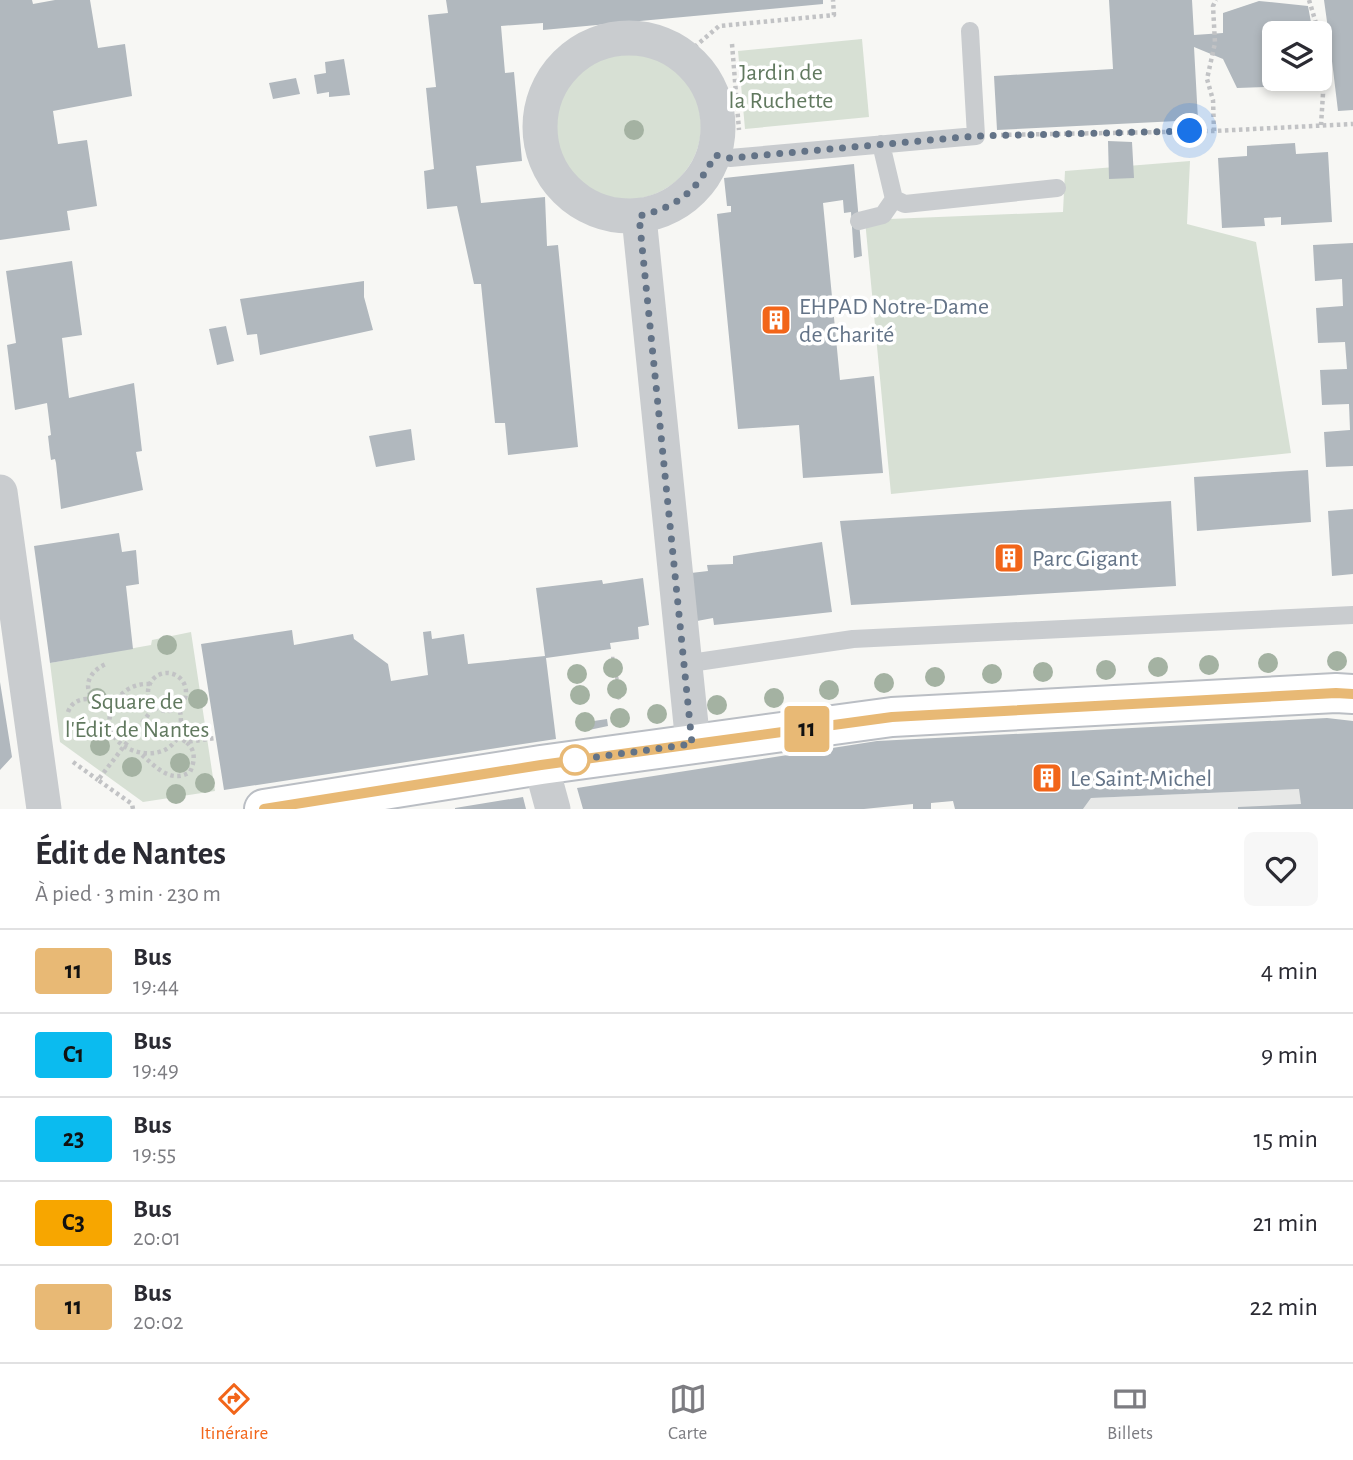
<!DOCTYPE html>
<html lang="fr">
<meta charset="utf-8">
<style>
:root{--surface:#fff;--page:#f7f7f7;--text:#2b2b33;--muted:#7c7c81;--line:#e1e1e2;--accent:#f26519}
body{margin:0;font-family:"Alegreya Sans",sans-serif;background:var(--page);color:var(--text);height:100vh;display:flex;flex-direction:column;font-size:26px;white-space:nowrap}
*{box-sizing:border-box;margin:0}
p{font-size:23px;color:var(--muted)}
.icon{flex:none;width:38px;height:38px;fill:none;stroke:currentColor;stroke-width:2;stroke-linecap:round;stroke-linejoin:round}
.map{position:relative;height:809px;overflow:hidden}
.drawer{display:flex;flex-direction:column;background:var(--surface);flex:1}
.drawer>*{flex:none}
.badge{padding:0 14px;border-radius:5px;font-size:24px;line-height:46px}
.tools{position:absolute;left:1262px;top:21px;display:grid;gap:14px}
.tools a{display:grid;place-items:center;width:70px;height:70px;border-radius:10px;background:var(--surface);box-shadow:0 4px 10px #0003;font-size:35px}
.you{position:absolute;width:35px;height:35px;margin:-18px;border:5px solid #fff;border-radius:50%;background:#1a73e8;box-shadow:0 0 0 10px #1a73e833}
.map>.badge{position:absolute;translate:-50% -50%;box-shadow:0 0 0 4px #fff}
.round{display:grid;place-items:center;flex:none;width:74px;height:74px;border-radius:10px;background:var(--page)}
.summary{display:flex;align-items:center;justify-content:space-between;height:119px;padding:0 35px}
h1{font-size:33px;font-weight:700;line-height:52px}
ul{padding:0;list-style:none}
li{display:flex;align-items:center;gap:21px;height:84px;padding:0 35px;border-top:2px solid var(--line)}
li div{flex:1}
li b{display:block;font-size:26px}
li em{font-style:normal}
li .badge{min-width:77px;font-weight:700;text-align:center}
.dock{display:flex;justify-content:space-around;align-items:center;height:98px;border-top:2px solid var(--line);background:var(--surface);font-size:19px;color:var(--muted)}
.dock a{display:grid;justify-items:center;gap:4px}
.dock .active{color:var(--accent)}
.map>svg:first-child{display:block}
.built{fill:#e7e8e7}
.green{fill:#d7e0d4}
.building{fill:#b1b8be}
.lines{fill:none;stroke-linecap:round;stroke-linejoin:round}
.secondary-casing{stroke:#babec4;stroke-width:42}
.path{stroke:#c2c3c5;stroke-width:4.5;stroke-dasharray:3.5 3.5;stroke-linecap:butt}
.service{stroke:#c9cccf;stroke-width:18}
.minor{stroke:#c9cccf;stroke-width:35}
.secondary{stroke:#fff;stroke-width:38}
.tree{fill:#a4b2a2}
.line-casing{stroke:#fff;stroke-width:16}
.line{stroke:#e8b975;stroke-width:10}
.walk{stroke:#637387;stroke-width:7;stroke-dasharray:0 12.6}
.stop-dot{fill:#fff;stroke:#e8b975;stroke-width:3.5}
.labels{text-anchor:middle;stroke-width:7;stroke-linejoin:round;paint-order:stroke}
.park-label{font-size:24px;fill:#61795f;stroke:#fff}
.poi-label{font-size:24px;fill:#637387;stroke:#fff;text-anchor:start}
</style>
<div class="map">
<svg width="1353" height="809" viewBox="0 0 1353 809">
<rect width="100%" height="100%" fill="#f7f7f4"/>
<!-- built -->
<path class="built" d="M 1299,789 L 1344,809 L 1083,809 L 1091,798 Z"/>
<!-- green -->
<path class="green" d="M 862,39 L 869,117 L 745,129 L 738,51 Z
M555 126a73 73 0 1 1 146 0a73 73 0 1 1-146 0Z
M 1190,161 L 1187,224 L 1256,242 L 1291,453 L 891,494 L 865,220 L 1063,212 L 1065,171 Z
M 191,632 L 215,791 L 143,802 L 60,742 L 50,663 L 151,645 L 152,640 Z"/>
<!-- building -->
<path class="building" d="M 0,0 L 32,0 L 33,4 L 55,0 L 90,0 L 98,48 L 125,44 L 132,96 L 53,111 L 58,144 L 87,140 L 97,206 L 67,211 L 70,230 L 0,240 Z
M 446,0 L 823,0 L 823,4 L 543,30 L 543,23 L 501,26 L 505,73 L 514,72 L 522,161 L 476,166 L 481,203 L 545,197 L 547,246 L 558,245 L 578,447 L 508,455 L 505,423 L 495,423 L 481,284 L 474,284 L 457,206 L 427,209 L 424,171 L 434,169 L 426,88 L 436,87 L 428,15 L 448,13 Z
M 1109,0 L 1192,0 L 1194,35 L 1223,33 L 1223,13 L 1259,1 L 1308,6 L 1313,33 L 1274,33 L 1274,79 L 1308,79 L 1290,86 L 1237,88 L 1223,59 L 1194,47 L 1198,120 L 997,130 L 994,76 L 1113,69 Z
M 1324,0 L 1353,0 L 1353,110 L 1338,111 L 1331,53 L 1320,53 L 1320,38 L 1329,36 Z
M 344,59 L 350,95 L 329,97 L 329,92 L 317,94 L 314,75 L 326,73 L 325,62 Z
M 296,78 L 300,94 L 273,99 L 269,83 Z
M 1108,141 L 1132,142 L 1134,178 L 1109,179 Z
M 1295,143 L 1296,154 L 1328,152 L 1332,222 L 1281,225 L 1281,217 L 1264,218 L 1265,226 L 1222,228 L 1218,158 L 1247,156 L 1247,146 Z
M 854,164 L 862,256 L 854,258 L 851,212 L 844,213 L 843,200 L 823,203 L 840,380 L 874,376 L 883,473 L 803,478 L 799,425 L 738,429 L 717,214 L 731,212 L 731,206 L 727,206 L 724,178 Z
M 1353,243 L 1353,466 L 1326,467 L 1324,432 L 1350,430 L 1349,404 L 1322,405 L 1320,370 L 1347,369 L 1345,342 L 1318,343 L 1316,308 L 1343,306 L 1342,279 L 1315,281 L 1313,245 Z
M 72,261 L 82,335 L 62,338 L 69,398 L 134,383 L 142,451 L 136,452 L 143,490 L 61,509 L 56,463 L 55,459 L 51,460 L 50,453 L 48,436 L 51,435 L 47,403 L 15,410 L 7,345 L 16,343 L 6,271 Z
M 364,281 L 364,297 L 373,330 L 260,355 L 257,334 L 247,335 L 240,299 Z
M 226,326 L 234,361 L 217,365 L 209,329 Z
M 411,429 L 415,460 L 376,467 L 369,436 Z
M 1308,470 L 1311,522 L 1197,531 L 1194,477 Z
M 1171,501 L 1176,586 L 851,605 L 840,521 Z
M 1353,509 L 1353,574 L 1332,576 L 1328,511 Z
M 119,533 L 122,552 L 136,550 L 139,584 L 126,586 L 133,649 L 50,663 L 34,546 Z
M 822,542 L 832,612 L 714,625 L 713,618 L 697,621 L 691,573 L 708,571 L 707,565 L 733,564 L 733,556 Z
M 643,578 L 649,625 L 638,627 L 639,639 L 610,643 L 611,649 L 546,658 L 556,739 L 224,790 L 201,644 L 292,630 L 294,645 L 353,634 L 354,639 L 388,664 L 391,681 L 428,675 L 423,632 L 431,631 L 432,639 L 464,634 L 468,664 L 545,656 L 536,588 L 602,580 L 603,584 Z
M 0,682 L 12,757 L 0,770 Z
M 1327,718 L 1353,721 L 1353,809 L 1238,809 L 1238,807 L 1301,804 L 1299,789 L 1091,798 L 1083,809 L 955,809 L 953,801 L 931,803 L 931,809 L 913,809 L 913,804 L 864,809 L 583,809 L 577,788 L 877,741 Z
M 607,719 L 608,726 L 589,730 L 587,722 Z
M 523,797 L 526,809 L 455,809 L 455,808 Z"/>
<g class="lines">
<!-- secondary casing -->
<g class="secondary-casing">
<path id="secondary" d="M 264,809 L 541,765 L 892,717 L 1336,693 L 1353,694"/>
</g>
<!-- path -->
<path class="path" d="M 1309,0 L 1319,33
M 1320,38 L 1323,94 L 1321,125
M 732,44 L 739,130
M 684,56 L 719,26 L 834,15 L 833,0
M 1214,131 L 1213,100 L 1207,79 L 1215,43 L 1213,6 L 1216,0
M 1001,135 L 1214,131 L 1353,124
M 611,659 L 616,659
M148 692a19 19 0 1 1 38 0a19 19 0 1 1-38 0Z
M 615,678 L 619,677
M 150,684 C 137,683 124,689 117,700 C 79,755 197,783 179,706
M 617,698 L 622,696
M 95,701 C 81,686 90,671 106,664
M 68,712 C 75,693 99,697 111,711
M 177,736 L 186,742 L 216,738
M 142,755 C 156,767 171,784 190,772 C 195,761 196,750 186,742
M 73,762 L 98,780
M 133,809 L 132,804 L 98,780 L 155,706"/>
<!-- service -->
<path class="service" d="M 881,144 L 894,199 L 905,204 L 1057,188
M 714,155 L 730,158 L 976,136 L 970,31
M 859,221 L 883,215 L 894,199
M 684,664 L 853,639 L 1353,615"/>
<!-- minor -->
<path class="minor" d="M540 127a89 89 0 1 1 178 0a89 89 0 1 1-178 0Z
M 639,217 L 693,744
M 0,492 L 44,809
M 541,765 L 553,809"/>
<!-- secondary -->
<use href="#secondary" class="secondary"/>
</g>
<!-- trees -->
<g class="tree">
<circle cx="634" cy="130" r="10"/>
<circle cx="167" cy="645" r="10"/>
<circle cx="1337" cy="661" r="10"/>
<circle cx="1268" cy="663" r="10"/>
<circle cx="1209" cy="665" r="10"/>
<circle cx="1158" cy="667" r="10"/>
<circle cx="613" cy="668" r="10"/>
<circle cx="1106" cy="670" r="10"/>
<circle cx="1043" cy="672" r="10"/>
<circle cx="577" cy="674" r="10"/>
<circle cx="992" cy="674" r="10"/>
<circle cx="935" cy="677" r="10"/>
<circle cx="884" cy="683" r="10"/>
<circle cx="617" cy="689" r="10"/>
<circle cx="829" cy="690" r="10"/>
<circle cx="580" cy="695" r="10"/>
<circle cx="97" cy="698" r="10"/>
<circle cx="774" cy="698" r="10"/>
<circle cx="198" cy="699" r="10"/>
<circle cx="717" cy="705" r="10"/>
<circle cx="657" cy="714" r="10"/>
<circle cx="620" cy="718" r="10"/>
<circle cx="585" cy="722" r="10"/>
<circle cx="100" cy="746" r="10"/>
<circle cx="180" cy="763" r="10"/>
<circle cx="132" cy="767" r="10"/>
<circle cx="205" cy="783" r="10"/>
<circle cx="176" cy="794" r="10"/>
</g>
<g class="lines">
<!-- line casing -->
<g class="line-casing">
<path id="line" d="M 264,809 L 541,765 L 892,717 L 1336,693 L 1353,694"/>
</g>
<!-- line -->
<use href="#line" class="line"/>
<!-- walk -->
<path class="walk" d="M 575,760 L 567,761 L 692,744 L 639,216 C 679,206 696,192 715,155 L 730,158 L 976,136 L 1190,131"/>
</g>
<!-- icons -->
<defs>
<g id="building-square" transform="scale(1.575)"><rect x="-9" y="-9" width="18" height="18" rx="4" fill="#f26519" stroke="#fff"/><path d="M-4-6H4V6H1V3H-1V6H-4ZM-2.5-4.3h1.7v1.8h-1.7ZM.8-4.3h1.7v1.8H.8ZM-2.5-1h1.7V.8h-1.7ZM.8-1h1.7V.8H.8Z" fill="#fff"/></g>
</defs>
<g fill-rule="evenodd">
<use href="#building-square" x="776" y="320"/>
<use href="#building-square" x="1009" y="558"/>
<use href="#building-square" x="1047" y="778"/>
</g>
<!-- markers -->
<circle class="stop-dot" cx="575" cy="760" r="14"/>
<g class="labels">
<!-- park labels -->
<g class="park-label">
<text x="781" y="80">Jardin de<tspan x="781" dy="28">la Ruchette</tspan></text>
<text x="137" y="709">Square de<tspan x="137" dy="28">l'Édit de Nantes</tspan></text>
</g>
<!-- poi labels -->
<g class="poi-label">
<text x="799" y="314">EHPAD Notre-Dame<tspan x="799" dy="28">de Charité</tspan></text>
<text x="1032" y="566">Parc Gigant</text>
<text x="1070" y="786">Le Saint-Michel</text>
</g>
</g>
</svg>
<div class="tools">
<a><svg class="icon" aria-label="layers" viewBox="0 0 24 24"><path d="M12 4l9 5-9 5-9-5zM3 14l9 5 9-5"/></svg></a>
</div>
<div class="you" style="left:1190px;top:131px"></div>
<b class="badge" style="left:807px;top:729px;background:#e8b975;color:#111">11</b>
</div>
<section class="drawer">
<div class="summary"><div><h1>Édit de Nantes</h1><p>À pied · 3 min · 230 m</p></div><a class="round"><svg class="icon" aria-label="heart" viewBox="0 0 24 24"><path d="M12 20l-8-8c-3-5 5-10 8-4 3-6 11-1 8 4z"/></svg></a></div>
<ul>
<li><span class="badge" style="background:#e8b975;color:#111">11</span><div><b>Bus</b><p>19:44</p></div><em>4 min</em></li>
<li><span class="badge" style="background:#0bbbef;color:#111">C1</span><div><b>Bus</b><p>19:49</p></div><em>9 min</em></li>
<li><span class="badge" style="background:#0bbbef;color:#111">23</span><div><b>Bus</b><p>19:55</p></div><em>15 min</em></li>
<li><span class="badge" style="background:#f7a600;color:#111">C3</span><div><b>Bus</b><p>20:01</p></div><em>21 min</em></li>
<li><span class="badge" style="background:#e8b975;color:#111">11</span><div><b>Bus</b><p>20:02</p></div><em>22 min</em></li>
</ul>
</section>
<nav class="dock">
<a class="active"><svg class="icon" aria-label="directions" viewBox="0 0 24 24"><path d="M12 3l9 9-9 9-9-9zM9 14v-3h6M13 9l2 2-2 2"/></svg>Itinéraire</a>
<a><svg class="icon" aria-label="map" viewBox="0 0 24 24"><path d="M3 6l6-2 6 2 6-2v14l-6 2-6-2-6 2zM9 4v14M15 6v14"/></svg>Carte</a>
<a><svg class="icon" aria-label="tickets" viewBox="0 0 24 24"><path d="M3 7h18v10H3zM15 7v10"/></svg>Billets</a>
</nav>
